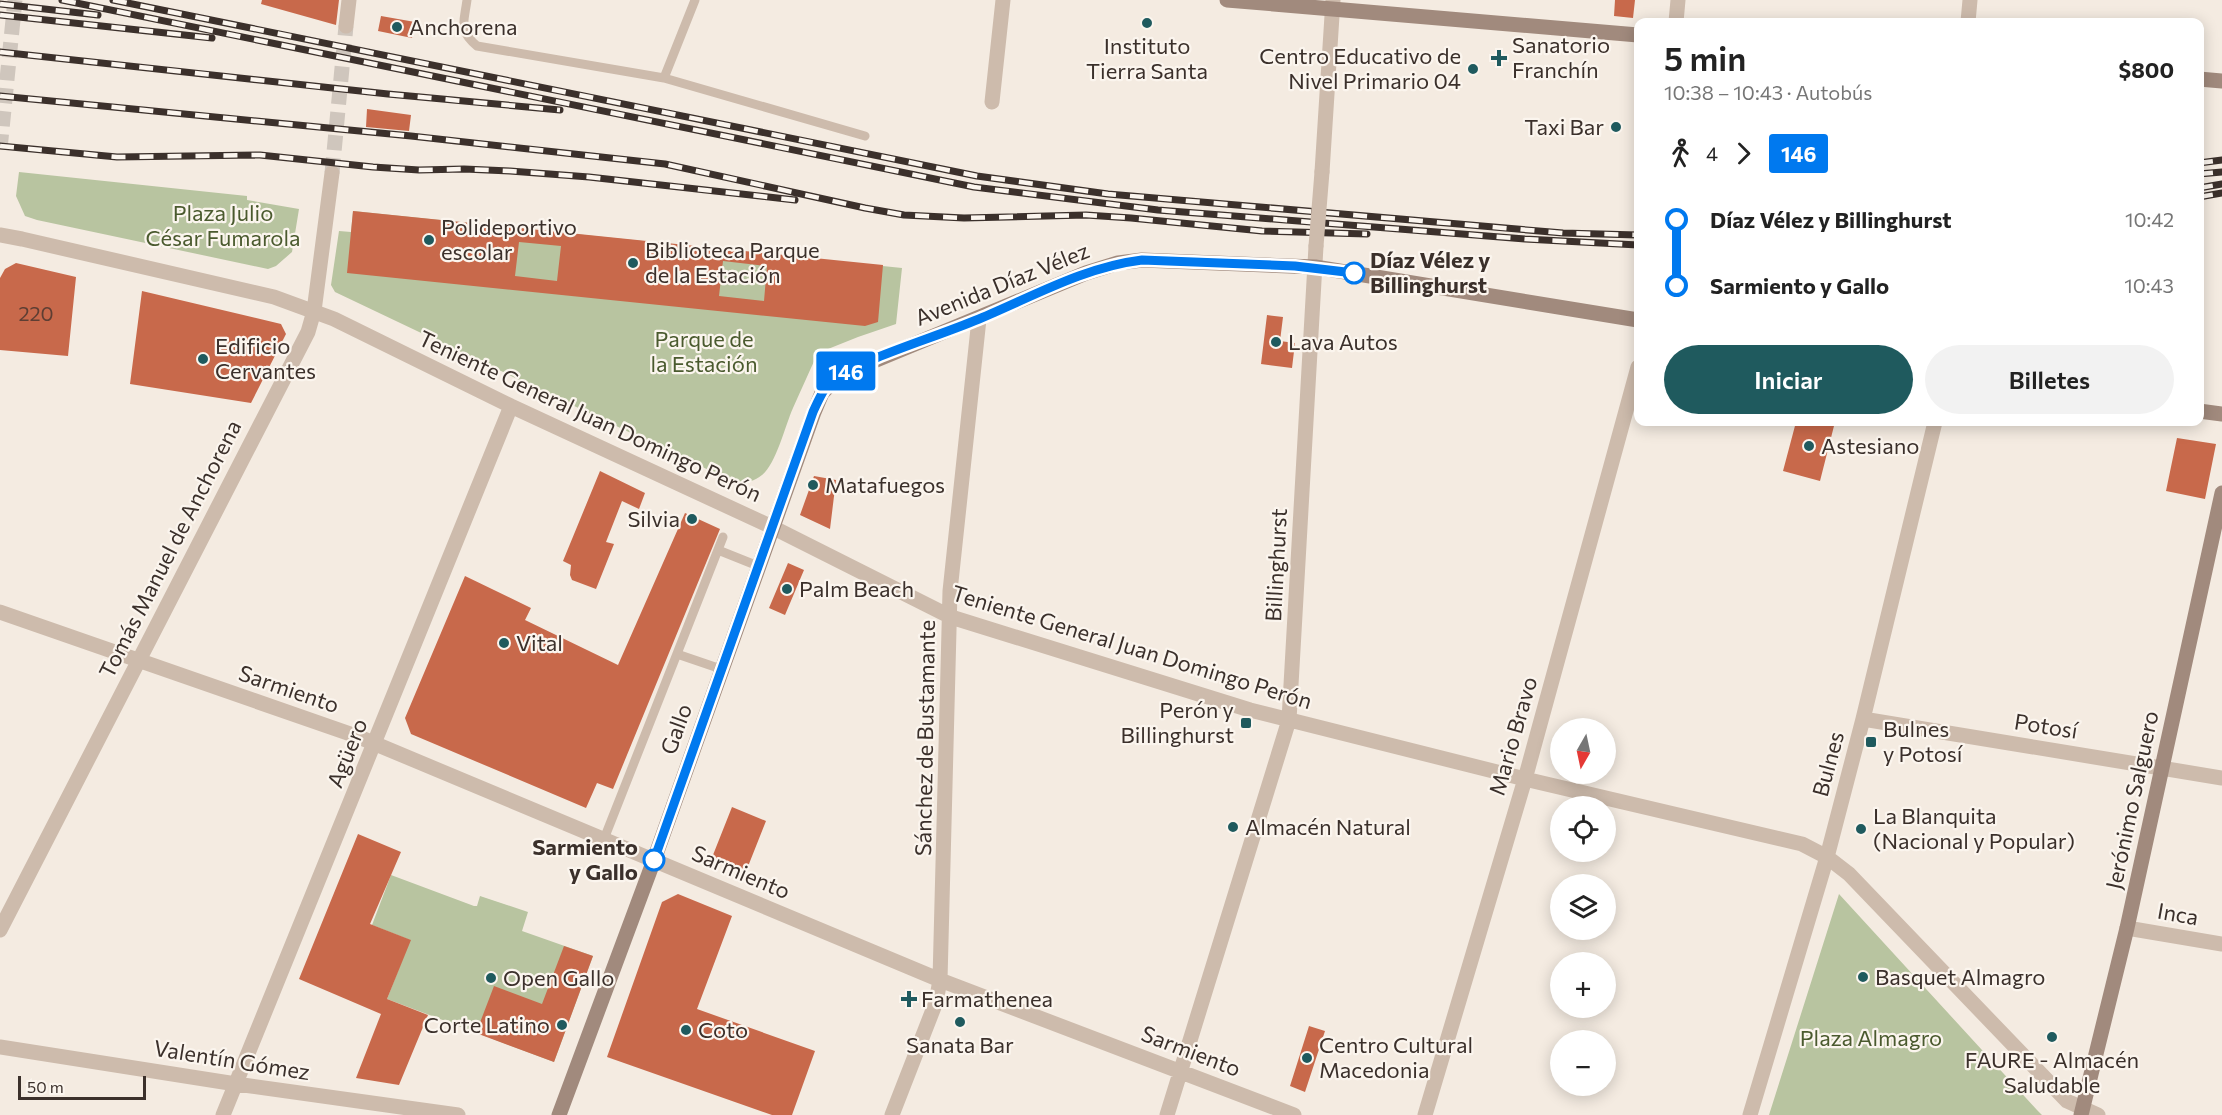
<!DOCTYPE html>
<html lang="es">
<meta charset="utf-8">
<style>
:root{--surface:#fff;--page:#f2f2f2;--text:#222;--muted:#767676;--accent:#1f5a5e}
body{margin:0;font-family:Commissioner,sans-serif;background:var(--page);color:var(--text);height:100vh;display:flex;flex-direction:column;font-size:22px;white-space:nowrap}
*{box-sizing:border-box;margin:0}
p{font-size:20px;color:var(--muted)}
.icon{flex:none;width:33px;height:33px;fill:none;stroke:currentColor;stroke-width:2;stroke-linecap:round;stroke-linejoin:round}
.map{position:relative;flex:1;overflow:hidden}
.details{position:absolute;left:1634px;top:18px;width:570px;height:408px;display:flex;flex-direction:column;background:var(--surface);border-radius:12px;box-shadow:0 3px 15px #0003}
.details>*{flex:none}
.badge{padding:0 12px;border-radius:4px;font-size:21px;line-height:39px}
.needle{width:39px;rotate:189deg}
.controls{position:absolute;left:1550px;top:718px;display:grid;gap:12px}
.controls a{display:grid;place-items:center;width:66px;height:66px;border-radius:50%;background:var(--surface);box-shadow:0 3px 15px #0003;font-size:30px}
.scale{position:absolute;left:18px;bottom:15px;width:128px;box-sizing:border-box;padding-left:6px;border:3px solid #3b302b;border-top:0;font-size:16px;line-height:21px;white-space:nowrap;color:#3b302b;-webkit-text-stroke:4px #fbf5ee;paint-order:stroke}
.map>.badge{position:absolute;translate:-50% -50%;box-shadow:0 0 0 3px #fff}
.legs{display:flex;align-items:center;gap:9px;height:66px;padding:0 30px;font-size:20px}
.legs p{margin-inline-start:auto}
.summary{display:flex;align-items:center;justify-content:space-between;height:102px;padding:0 30px}
h1{font-size:33px;font-weight:600;line-height:45px}
.cta{display:flex;gap:12px;margin-top:auto;padding:12px 30px}
.cta a{flex:1;height:69px;border-radius:36px;background:var(--accent);color:#fff;font-size:24px;font-weight:600;line-height:69px;text-align:center}
.cta a+a{background:var(--page);color:var(--text)}
ul{padding:0 30px;list-style:none}
li{display:flex;align-items:center;gap:21px;height:66px;font-size:22px}
li i{display:grid;place-items:center;width:9px;height:100%;margin:0 8px;background:currentColor}
li i::after{content:'';width:15px;height:15px;margin:-8px;border:4px solid;border-radius:50%;background:var(--surface)}
li p{margin-inline-start:auto}
li:first-child i{background:linear-gradient(#0000 50%,currentColor 0)}
li:last-child i{background:linear-gradient(currentColor 50%,#0000 0)}
.map>svg:first-child{display:block}
.green{fill:#b8c4a0}
.building{fill:#c8694b;fill-rule:evenodd}
.lines{fill:none;stroke-linecap:round;stroke-linejoin:round}
.street-tunnel{stroke:#cfc6bd;stroke-width:15;stroke-dasharray:15 8;stroke-linecap:butt}
.lane{stroke:#cdbbac;stroke-width:9}
.street{stroke:#cdbbac;stroke-width:15}
.secondary{stroke:#a18a7d;stroke-width:15}
.rail-casing{stroke:#3b302b;stroke-width:7}
.rail{stroke:#fbf5ee;stroke-width:4.5;stroke-dasharray:14;stroke-linecap:butt}
.street-bridge{stroke:#cdbbac;stroke-width:15}
.line-1-casing{stroke:#fff;stroke-width:14}
.line-1{stroke:#0079ef;stroke-width:9}
.poi-dot{fill:#1f5a5e;stroke:#fbf5ee;stroke-width:2}
.stop-1-dot{fill:#fff;stroke:#0079ef;stroke-width:3}
.labels{text-anchor:middle;stroke-width:4.5;stroke-linejoin:round;paint-order:stroke}
.number-label{font-size:20px;fill:#5e3e33}
.poi-label{font-size:22px;fill:#3b302b;stroke:#fbf5ee;text-anchor:start}
.park-label{font-size:22px;fill:#4a5a2e;stroke:#fbf5ee}
.stop-label{font-size:22px;font-weight:bold;fill:#3b302b;stroke:#fbf5ee;text-anchor:start}
.street-label{font-size:22px;fill:#3b302b;stroke:#fbf5ee}
</style>
<div class="map">
<svg width="2222" height="1115" viewBox="0 0 2222 1115">
<rect width="100%" height="100%" fill="#f4ebe1"/>
<!-- green -->
<path class="green" d="M 19,172 L 247,196 L 247,200 L 299,209 L 292,252 L 276,266 L 268,269 L 37,220 L 25,216 L 16,196 Z
M 353,211 L 902,268 L 896,324 L 858,337 L 818,353 C 809,372 801,390 793,408 C 785,426 776,464 762,475 C 755,481 746,483 736,483 L 335,292 L 331,285 L 339,231 L 351,232 Z
M 391,875 L 474,906 L 477,906 L 480,896 L 528,912 L 522,931 L 593,956 L 554,1062 L 387,999 L 410,940 L 372,925 Z
M 1839,894 L 2037,1110 L 2042,1115 L 1769,1115 Z"/>
<!-- building -->
<path class="building" d="M 262,0 L 339,0 L 336,25 L 261,4 Z
M 1615,0 L 1635,0 L 1633,18 L 1614,16 Z
M 381,16 L 415,22 L 412,38 L 378,31 Z
M 367,109 L 411,115 L 409,131 L 366,127 Z
M 353,211 L 883,265 L 878,322 L 865,326 L 347,273 ZM 519,242 L 561,246 L 557,281 L 515,276 ZM 723,261 L 767,266 L 764,301 L 719,296 Z
M 16,263 L 76,277 L 68,356 L 0,350 L 0,278 L 5,269 Z
M 142,291 L 281,324 L 286,334 L 251,403 L 130,384 Z
M 1267,315 L 1283,317 L 1280,341 L 1295,343 L 1292,368 L 1261,364 Z
M 1796,422 L 1835,422 L 1820,481 L 1783,471 Z
M 2177,438 L 2216,444 L 2205,499 L 2166,491 Z
M 600,471 L 645,493 L 639,509 L 622,501 L 606,542 L 614,544 L 596,589 L 572,580 L 570,575 L 571,565 L 563,561 Z
M 814,476 L 836,480 L 830,529 L 800,515 Z
M 685,513 L 720,529 L 613,789 L 597,783 L 586,808 L 411,734 L 405,718 L 465,576 L 531,608 L 525,620 L 618,665 Z
M 788,563 L 804,570 L 785,615 L 769,608 Z
M 732,807 L 766,821 L 745,874 L 711,860 Z
M 358,834 L 401,852 L 370,924 L 411,940 L 387,999 L 428,1015 L 399,1085 L 356,1078 L 381,1014 L 299,979 Z
M 678,894 L 732,916 L 697,1009 L 815,1051 L 792,1115 L 772,1115 L 607,1057 L 662,902 Z
M 564,946 L 593,956 L 554,1062 L 476,1033 L 494,986 L 542,1004 Z
M 1309,1026 L 1325,1031 L 1305,1092 L 1290,1086 Z"/>
<g class="lines">
<!-- street-tunnel -->
<path class="street-tunnel" d="M 0,149 L 15,0
M 332,173 L 346,26"/>
<!-- lane -->
<path class="lane" d="M 467,0 C 464,23 458,30 477,46 L 664,78 L 865,136
M 664,78 L 695,0
M 718,550 L 758,566
M 677,654 L 721,669
M 604,839 L 723,537"/>
<!-- street -->
<path class="street" d="M 1676,22 L 1678,0
M 1968,22 L 1970,0
M 346,26 L 349,0
M 992,102 L 1003,0
M 1322,172 L 1333,0
M 0,235 L 22,239 L 274,297 L 334,319 L 511,406 L 772,527 L 951,617 L 1250,710 L 1525,779 L 1802,844 L 1827,857 L 1849,874 L 2067,1101 L 2098,1115
M 0,612 L 359,737 L 940,980 L 1294,1115
M 1863,719 L 2222,778
M 2127,928 L 2222,944
M 0,930 L 308,332 L 314,311 L 332,173
M 0,1047 L 236,1084 L 458,1115
M 223,1115 L 511,406
M 892,1115 L 936,1002 L 940,980 L 950,591 L 979,319
M 1167,1115 L 1289,720 L 1316,246
M 1425,1115 L 1525,779 L 1638,367
M 1750,1115 L 1827,857 L 1863,719 L 1935,422"/>
<!-- secondary -->
<path class="secondary" d="M 1227,0 L 1638,35
M 2199,79 L 2222,81
M 2199,411 L 2222,414
M 559,1115 L 654,860 L 814,412 L 822,393 L 840,375 L 1086,273 L 1118,263 L 1142,260 L 1315,267 L 1638,320
M 2081,1115 L 2127,928 L 2222,493"/>
<!-- rail casing -->
<g class="rail-casing">
<path id="rail" d="M 62,0 L 974,187 L 1158,210 L 1525,239 L 1638,245
M 113,0 L 977,176 L 1108,194 L 1563,233 L 1638,235
M 0,4 L 98,15
M 0,15 L 212,38
M 0,52 L 388,94 L 560,110
M 0,96 L 411,136 L 665,164 L 865,208 L 904,215 L 964,218 L 1086,215 L 1131,218 L 1262,231 L 1367,234
M 0,146 L 117,157 L 260,155 L 373,167 L 419,170 L 464,169 L 510,171 L 589,177 L 795,200
M 2199,163 L 2222,160
M 2199,174 L 2222,172
M 2199,188 L 2222,184
M 2199,197 L 2222,193"/>
</g>
<!-- rail -->
<use href="#rail" class="rail"/>
<!-- street-bridge -->
<path class="street-bridge" d="M 1316,246 L 1322,172"/>
</g>
<g class="lines">
<!-- line-1 casing -->
<g class="line-1-casing">
<path id="line-1" d="M 654,860 L 813,412 C 820,397 825,384 839,375 C 850,368 864,363 876,358 C 910,344 945,333 979,319 C 1032,297 1084,267 1142,260 L 1295,266 L 1354,273"/>
</g>
<!-- line-1 -->
<use href="#line-1" class="line-1"/>
</g>
<!-- markers -->
<g class="poi-dot">
<circle cx="1147" cy="23" r="6"/>
<circle cx="397" cy="27" r="6"/>
<path d="M1496 49h6v6h6v6h-6v6h-6v-6h-6v-6h6z"/>
<circle cx="1473" cy="69" r="6"/>
<circle cx="1616" cy="127" r="6"/>
<circle cx="429" cy="240" r="6"/>
<circle cx="633" cy="263" r="6"/>
<circle cx="1276" cy="342" r="6"/>
<circle cx="203" cy="359" r="6"/>
<circle cx="1809" cy="446" r="6"/>
<circle cx="813" cy="485" r="6"/>
<circle cx="692" cy="519" r="6"/>
<circle cx="787" cy="589" r="6"/>
<circle cx="504" cy="643" r="6"/>
<rect x="1240" y="717" width="12" height="12" rx="3"/>
<rect x="1865" y="736" width="12" height="12" rx="3"/>
<circle cx="1233" cy="827" r="6"/>
<circle cx="1861" cy="829" r="6"/>
<circle cx="1863" cy="977" r="6"/>
<circle cx="491" cy="978" r="6"/>
<path d="M906 990h6v6h6v6h-6v6h-6v-6h-6v-6h6z"/>
<circle cx="960" cy="1022" r="6"/>
<circle cx="562" cy="1025" r="6"/>
<circle cx="686" cy="1030" r="6"/>
<circle cx="2052" cy="1037" r="6"/>
<circle cx="1307" cy="1058" r="6"/>
</g>
<g class="stop-1-dot">
<circle cx="1354" cy="273" r="10"/>
<circle cx="654" cy="860" r="10"/>
</g>
<g class="labels">
<!-- number labels -->
<g class="number-label">
<text x="36" y="321">220</text>
</g>
<!-- poi labels -->
<g class="poi-label">
<text x="409" y="35">Anchorena</text>
<text x="1512" y="53">Sanatorio<tspan x="1512" dy="25">Franchín</tspan></text>
<text x="1147" y="54" text-anchor="middle">Instituto<tspan x="1147" dy="25">Tierra Santa</tspan></text>
<text x="1461" y="64" text-anchor="end">Centro Educativo de<tspan x="1461" dy="25">Nivel Primario 04</tspan></text>
<text x="1604" y="135" text-anchor="end">Taxi Bar</text>
<text x="441" y="235">Polideportivo<tspan x="441" dy="25">escolar</tspan></text>
<text x="645" y="258">Biblioteca Parque<tspan x="645" dy="25">de la Estación</tspan></text>
<text x="1288" y="350">Lava Autos</text>
<text x="215" y="354">Edificio<tspan x="215" dy="25">Cervantes</tspan></text>
<text x="1821" y="454">Astesiano</text>
<text x="825" y="493">Matafuegos</text>
<text x="680" y="527" text-anchor="end">Silvia</text>
<text x="799" y="597">Palm Beach</text>
<text x="516" y="651">Vital</text>
<text x="1234" y="718" text-anchor="end">Perón y<tspan x="1234" dy="25">Billinghurst</tspan></text>
<text x="1883" y="737">Bulnes<tspan x="1883" dy="25">y Potosí</tspan></text>
<text x="1873" y="824">La Blanquita<tspan x="1873" dy="25">(Nacional y Popular)</tspan></text>
<text x="1245" y="835">Almacén Natural</text>
<text x="1875" y="985">Basquet Almagro</text>
<text x="503" y="986">Open Gallo</text>
<text x="921" y="1007">Farmathenea</text>
<text x="550" y="1033" text-anchor="end">Corte Latino</text>
<text x="698" y="1038">Coto</text>
<text x="960" y="1053" text-anchor="middle">Sanata Bar</text>
<text x="1319" y="1053">Centro Cultural<tspan x="1319" dy="25">Macedonia</tspan></text>
<text x="2052" y="1068" text-anchor="middle">FAURE - Almacén<tspan x="2052" dy="25">Saludable</tspan></text>
</g>
<!-- park labels -->
<g class="park-label">
<text x="223" y="221">Plaza Julio<tspan x="223" dy="25">César Fumarola</tspan></text>
<text x="704" y="347">Parque de<tspan x="704" dy="25">la Estación</tspan></text>
<text x="1871" y="1046">Plaza Almagro</text>
</g>
<!-- stop labels -->
<g class="stop-label">
<text x="1370" y="268">Díaz Vélez y<tspan x="1370" dy="25">Billinghurst</tspan></text>
<text x="638" y="855" text-anchor="end">Sarmiento<tspan x="638" dy="25">y Gallo</tspan></text>
</g>
<!-- street labels -->
<g class="street-label">
<text transform="translate(1002 284) rotate(-22)" y="8">Avenida Díaz Vélez</text>
<text transform="translate(590 416) rotate(25)" y="8">Teniente General Juan Domingo Perón</text>
<text transform="translate(170 549) rotate(-63)" y="8">Tomás Manuel de Anchorena</text>
<text transform="translate(1276 565) rotate(-87)" y="8">Billinghurst</text>
<text transform="translate(1132 647) rotate(17)" y="8">Teniente General Juan Domingo Perón</text>
<text transform="translate(289 689) rotate(19)" y="8">Sarmiento</text>
<text transform="translate(2046 726) rotate(9)" y="8">Potosí</text>
<text transform="translate(676 729) rotate(-70)" y="8">Gallo</text>
<text transform="translate(1513 736) rotate(-74)" y="8">Mario Bravo</text>
<text transform="translate(925 738) rotate(-89)" y="8">Sánchez de Bustamante</text>
<text transform="translate(347 753) rotate(-68)" y="8">Agüero</text>
<text transform="translate(1828 764) rotate(-75)" y="8">Bulnes</text>
<text transform="translate(2132 800) rotate(-78)" y="8">Jerónimo Salguero</text>
<text transform="translate(741 872) rotate(23)" y="8">Sarmiento</text>
<text transform="translate(2178 914) rotate(10)" y="8">Inca</text>
<text transform="translate(1191 1051) rotate(21)" y="8">Sarmiento</text>
<text transform="translate(232 1060) rotate(9)" y="8">Valentín Gómez</text>
</g>
</g>
</svg>
<div class="controls">
<a><svg class="needle" viewBox="-14 -14 28 28"><path d="M0-13l5 13h-10z" fill="#e53935"/><path d="M0 13l5-13h-10z" fill="#767676"/></svg></a>
<a><svg class="icon" aria-label="locate" viewBox="0 0 24 24"><circle cx="12" cy="12" r="6"/><path d="M12 2v4M12 18v4M2 12h4M18 12h4"/></svg></a>
<a><svg class="icon" aria-label="layers" viewBox="0 0 24 24"><path d="M12 4l9 5-9 5-9-5zM3 14l9 5 9-5"/></svg></a>
<a>+</a>
<a>−</a>
</div>
<div class="scale">50 m</div>
<b class="badge" style="left:846px;top:371px;background:#0079ef;color:#fff">146</b>
<section class="details">
<div class="summary"><div><h1>5 min</h1><p>10:38 – 10:43 · Autobús</p></div><b>$800</b></div>
<div class="legs"><svg class="icon" aria-label="walk" viewBox="0 0 24 24"><circle cx="13" cy="4" r="2"/><path d="M13 8l-2 6 4 7M11 14l-3 7M7 12l3-4h3l4 4"/></svg>4<svg class="icon" aria-label="forward" viewBox="0 0 24 24"><path d="M9 5l7 7-7 7"/></svg><b class="badge" style="background:#0079ef;color:#fff">146</b></div>
<ul>
<li><i style="color:#0079ef"></i><b>Díaz Vélez y Billinghurst</b><p>10:42</p></li>
<li><i style="color:#0079ef"></i><b>Sarmiento y Gallo</b><p>10:43</p></li>
</ul>
<div class="cta"><a>Iniciar</a><a>Billetes</a></div>
</section>
</div>
